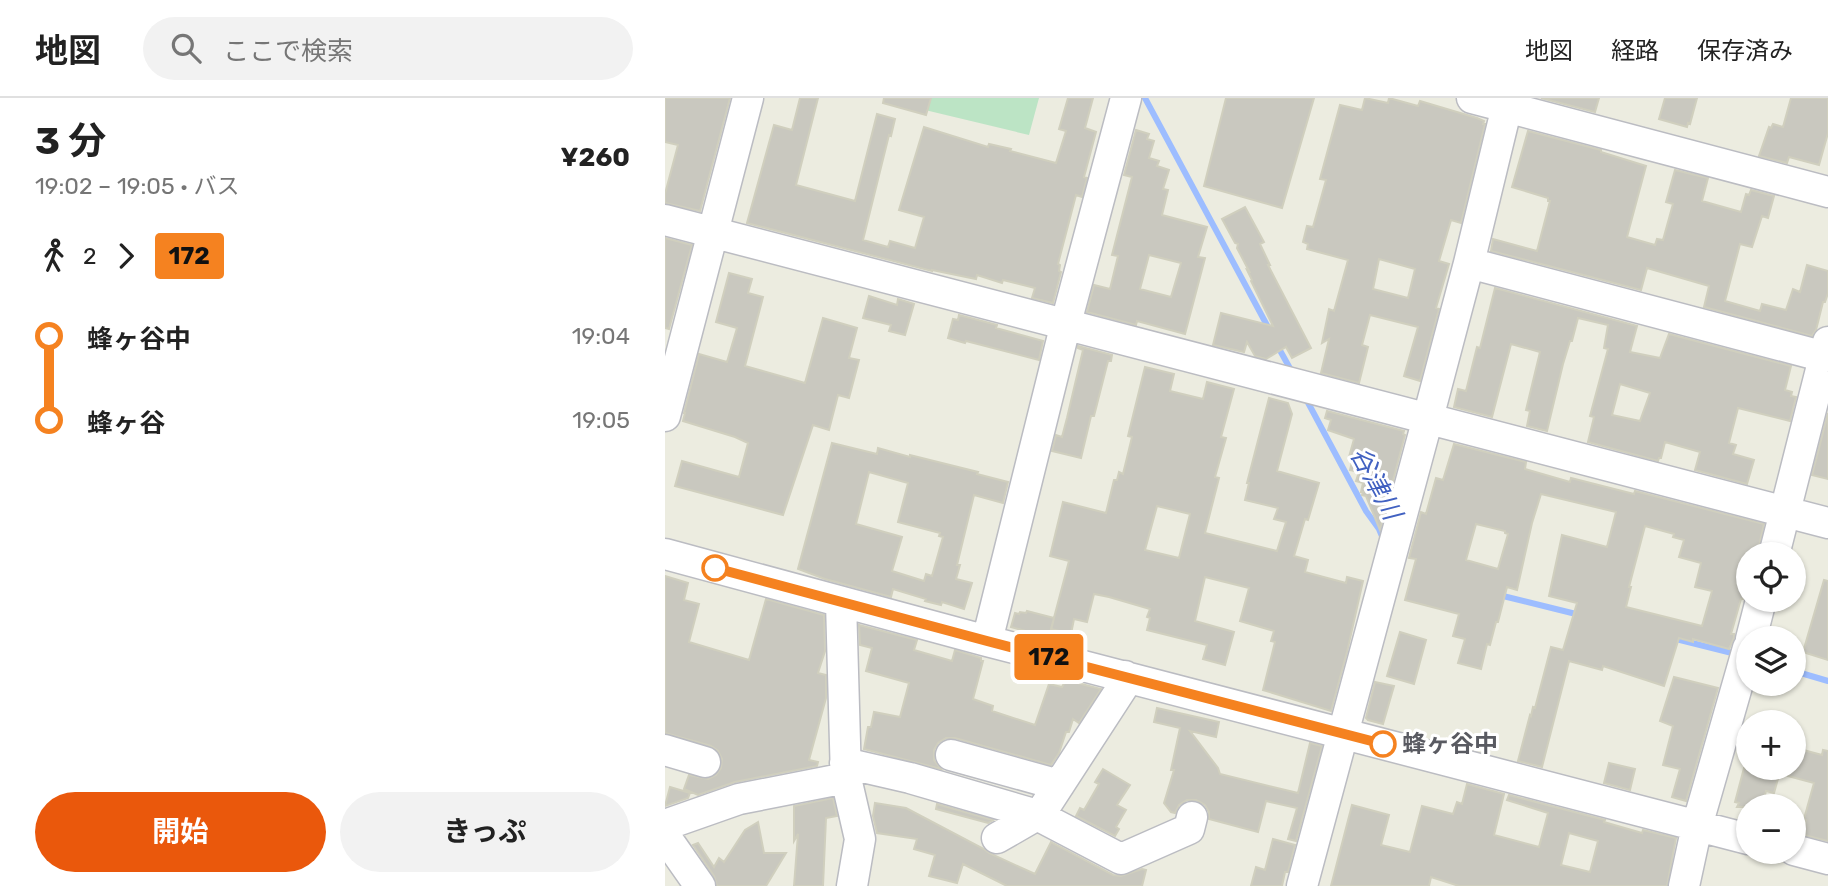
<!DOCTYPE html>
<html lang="ja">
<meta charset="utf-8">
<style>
:root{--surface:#fff;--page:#f2f2f2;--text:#222;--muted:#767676;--line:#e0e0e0;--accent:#ea580c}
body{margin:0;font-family:Rubik,"Noto Sans JP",sans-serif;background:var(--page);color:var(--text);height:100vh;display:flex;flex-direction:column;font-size:26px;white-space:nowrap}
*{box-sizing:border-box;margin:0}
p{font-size:23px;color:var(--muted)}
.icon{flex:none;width:38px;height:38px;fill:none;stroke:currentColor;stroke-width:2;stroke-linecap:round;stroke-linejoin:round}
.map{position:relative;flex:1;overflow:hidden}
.details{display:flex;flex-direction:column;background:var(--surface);width:665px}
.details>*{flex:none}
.badge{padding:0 14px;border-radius:5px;font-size:24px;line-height:46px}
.controls{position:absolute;left:1071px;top:444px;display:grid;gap:14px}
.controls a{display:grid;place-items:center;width:70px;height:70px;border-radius:50%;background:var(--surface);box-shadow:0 2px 5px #0004;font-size:35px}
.map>.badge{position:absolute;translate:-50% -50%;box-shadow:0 0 0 4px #fff}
.legs{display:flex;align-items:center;gap:10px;height:77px;padding:0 35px;font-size:23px}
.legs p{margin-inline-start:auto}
.head{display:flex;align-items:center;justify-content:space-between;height:119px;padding:0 35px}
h1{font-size:38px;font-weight:700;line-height:52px}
.primary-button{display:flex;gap:14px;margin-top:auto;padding:14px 35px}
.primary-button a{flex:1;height:80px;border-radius:42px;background:var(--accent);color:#fff;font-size:28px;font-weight:700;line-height:80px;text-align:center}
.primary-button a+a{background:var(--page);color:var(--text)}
ul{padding:0 35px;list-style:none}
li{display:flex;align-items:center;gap:24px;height:84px;font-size:26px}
li i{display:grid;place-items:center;width:10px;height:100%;margin:0 9px;background:currentColor}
li i::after{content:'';width:18px;height:18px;margin:-9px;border:5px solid;border-radius:50%;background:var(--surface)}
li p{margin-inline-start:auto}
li:first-child i{background:linear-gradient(#0000 50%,currentColor 0)}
li:last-child i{background:linear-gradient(currentColor 50%,#0000 0)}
header{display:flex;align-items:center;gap:42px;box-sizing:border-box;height:98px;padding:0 35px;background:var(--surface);border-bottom:2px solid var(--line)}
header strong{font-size:33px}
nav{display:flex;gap:38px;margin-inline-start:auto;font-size:24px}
.search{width:490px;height:63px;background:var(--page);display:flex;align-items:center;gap:18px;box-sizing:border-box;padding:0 24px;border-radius:38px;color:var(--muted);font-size:26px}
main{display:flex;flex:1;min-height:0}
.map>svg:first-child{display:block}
.green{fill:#bce4c5}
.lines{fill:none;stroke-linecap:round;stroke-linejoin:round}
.stream{stroke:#9dbdff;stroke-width:6}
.building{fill:#c9c8bf;stroke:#d0cfbe;stroke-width:2;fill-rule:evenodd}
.minor-casing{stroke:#bbbcc2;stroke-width:33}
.minor{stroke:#fff;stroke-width:30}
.line-1-casing{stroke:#fff;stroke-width:16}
.line-1{stroke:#f58220;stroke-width:10}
.stop-1-dot{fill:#fff;stroke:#f58220;stroke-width:3.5}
.labels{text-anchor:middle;stroke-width:6;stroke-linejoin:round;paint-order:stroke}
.stop-label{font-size:24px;font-weight:bold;fill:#595a61;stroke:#fff;text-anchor:start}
.water-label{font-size:26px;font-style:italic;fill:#4161c1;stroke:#fff}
</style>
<header>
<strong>地図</strong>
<div class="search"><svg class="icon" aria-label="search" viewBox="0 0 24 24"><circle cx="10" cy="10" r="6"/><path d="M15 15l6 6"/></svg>ここで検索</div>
<nav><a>地図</a><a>経路</a><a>保存済み</a></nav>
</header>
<main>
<section class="details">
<div class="head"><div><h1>3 分</h1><p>19:02 – 19:05 · バス</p></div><b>¥260</b></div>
<div class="legs"><svg class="icon" aria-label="walk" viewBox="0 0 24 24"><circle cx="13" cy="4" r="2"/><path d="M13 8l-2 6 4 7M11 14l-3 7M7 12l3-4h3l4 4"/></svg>2<svg class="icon" aria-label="forward" viewBox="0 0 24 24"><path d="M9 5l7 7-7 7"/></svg><b class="badge" style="background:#f58220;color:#111">172</b></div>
<ul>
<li><i style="color:#f58220"></i><b>蜂ヶ谷中</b><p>19:04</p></li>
<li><i style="color:#f58220"></i><b>蜂ヶ谷</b><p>19:05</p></li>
</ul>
<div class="primary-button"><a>開始</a><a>きっぷ</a></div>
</section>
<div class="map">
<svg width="1163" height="788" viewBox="0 0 1163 788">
<rect width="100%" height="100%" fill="#ecece0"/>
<!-- green -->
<path class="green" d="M 264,0 L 374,0 L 364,37 L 260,12 Z"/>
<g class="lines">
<!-- stream -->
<path class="stream" d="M 480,0 L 604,231
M 612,247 L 627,274
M 640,299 L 701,413 L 714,431 L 719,443
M 834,497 L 915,517
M 1007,540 L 1071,556
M 1129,573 L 1163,583"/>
</g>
<!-- building -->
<path class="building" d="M 0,0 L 65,0 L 35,113 L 0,105 L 0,96 L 13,47 L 0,44 Z
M 135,0 L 153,0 L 131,87 L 190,103 L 212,16 L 230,21 L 226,38 L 224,37 L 198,142 L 223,149 L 225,143 L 250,150 L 259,119 L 234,112 L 259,29 L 323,49 L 324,46 L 346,51 L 345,53 L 391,65 L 401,33 L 394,31 L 403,0 L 428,0 L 420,30 L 431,34 L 419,79 L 422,80 L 417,99 L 411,97 L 393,166 L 395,167 L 394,173 L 396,174 L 388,205 L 367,200 L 370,190 L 338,182 L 337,185 L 312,177 L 311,181 L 267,172 L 267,173 L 82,125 L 109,27 L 127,32 Z
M 219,0 L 266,0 L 261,17 L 218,5 Z
M 561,0 L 649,0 L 617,110 L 539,88 Z
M 700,0 L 723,5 L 724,0 L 753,8 L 755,3 L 812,20 L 819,23 L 818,26 L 820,26 L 796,125 L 786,122 L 774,163 L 784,166 L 771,210 L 774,211 L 755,283 L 739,278 L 753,229 L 705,217 L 697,247 L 703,249 L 694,285 L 656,275 L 664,241 L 657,245 L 664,211 L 669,213 L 683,162 L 642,151 L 643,146 L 638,144 L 642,128 L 648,129 L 661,82 L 655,81 L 675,7 L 697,12 ZM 714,161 L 750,171 L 743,200 L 708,191 Z
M 876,0 L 934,0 L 930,14 Z
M 1000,0 L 1032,0 L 1025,26 L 1023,25 L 1022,29 L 994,21 Z
M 1126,0 L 1163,0 L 1163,35 L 1154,67 L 1124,59 L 1122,65 L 1094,58 L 1104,29 L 1106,30 L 1108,26 L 1118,29 Z
M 471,32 L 484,36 L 482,41 L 489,43 L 484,60 L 494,63 L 492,68 L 504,72 L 498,91 L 503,92 L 497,117 L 542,129 L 533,159 L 540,160 L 520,236 L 472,223 L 471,227 L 422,214 L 429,187 L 445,191 L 453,158 L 447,157 L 467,79 L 459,77 ZM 484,157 L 516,165 L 506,199 L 475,191 Z
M 863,33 L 936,52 L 936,54 L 981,68 L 962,139 L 990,147 L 992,141 L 998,142 L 1008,106 L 1001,104 L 1010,72 L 1043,80 L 1037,103 L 1076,114 L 1081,96 L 1084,97 L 1086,92 L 1109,98 L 1103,120 L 1097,118 L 1087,149 L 1075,146 L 1060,203 L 1095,213 L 1097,206 L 1121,212 L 1128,191 L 1135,194 L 1142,167 L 1163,173 L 1163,195 L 1160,204 L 1158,204 L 1151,232 L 1147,238 L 1039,209 L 1044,188 L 982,170 L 976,192 L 826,153 L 828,141 L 872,153 L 885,103 L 883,103 L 883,100 L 847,89 Z
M 580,109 L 599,144 L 595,146 L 605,167 L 603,167 L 646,250 L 627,260 L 621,249 L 601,261 L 590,258 L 582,244 L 579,254 L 548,247 L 556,215 L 608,228 L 586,183 L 587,182 L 582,172 L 584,173 L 572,150 L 573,146 L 570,145 L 557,121 Z
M 0,140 L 27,147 L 4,231 L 0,230 Z
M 64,175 L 87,181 L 83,195 L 98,199 L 80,268 L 140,285 L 158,220 L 192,230 L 184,260 L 194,262 L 184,300 L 173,297 L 164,332 L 148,327 L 118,417 L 10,388 L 17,363 L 74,379 L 83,345 L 70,339 L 18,323 L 20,315 L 19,315 L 34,256 L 62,264 L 72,230 L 51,224 Z
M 830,190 L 972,228 L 965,254 L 995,260 L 1004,236 L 1126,268 L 1120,292 L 1127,294 L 1126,298 L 1131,299 L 1125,323 L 1073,310 L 1064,345 L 1071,347 L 1068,356 L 1089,362 L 1082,386 L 1030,372 L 1035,354 L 1000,344 L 996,360 L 994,360 L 993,363 L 923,344 L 929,319 L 925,318 L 943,251 L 939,250 L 943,227 L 913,220 L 907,243 L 905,243 L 898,266 L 882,333 L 862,328 L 865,313 L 861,312 L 875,254 L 846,246 L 827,319 L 789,309 L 793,291 L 801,293 L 812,249 L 815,250 ZM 955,286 L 985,295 L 975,323 L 947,317 Z
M 204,198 L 232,207 L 233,201 L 249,206 L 240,237 L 224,233 L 226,227 L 198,220 Z
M 294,217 L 332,227 L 331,230 L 378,243 L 374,262 L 301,243 L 300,245 L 283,240 L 288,221 L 293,222 Z
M 413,248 L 447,257 L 446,263 L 443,263 L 429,318 L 426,318 L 416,360 L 387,353 L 391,337 L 397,339 L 402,320 L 418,252 L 413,250 Z
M 480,269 L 509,276 L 505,293 L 538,301 L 542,284 L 569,291 L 556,339 L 561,340 L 550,379 L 554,380 L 540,435 L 612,453 L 621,424 L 609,421 L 613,410 L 580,402 L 584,385 L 582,385 L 604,300 L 623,305 L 627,316 L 612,373 L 654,385 L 643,422 L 640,421 L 629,458 L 643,462 L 640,474 L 681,485 L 682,479 L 698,483 L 682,554 L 666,613 L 598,592 L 610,544 L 606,543 L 609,533 L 575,523 L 584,490 L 540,479 L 530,523 L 569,534 L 560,567 L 538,561 L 542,547 L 482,532 L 485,520 L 482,519 L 485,511 L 444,499 L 429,496 L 422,524 L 409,521 L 406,536 L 386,531 L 404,463 L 385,458 L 398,404 L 441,415 L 449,382 L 452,382 L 454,374 L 458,376 L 467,339 L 463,338 ZM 492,408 L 525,416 L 514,460 L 480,452 Z
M 662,313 L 739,333 L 738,336 L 740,337 L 715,432 L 701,398 L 697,397 L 698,394 L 696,394 L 698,385 L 691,383 L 694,374 L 685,372 L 688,360 L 684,359 L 689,341 L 663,332 L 666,322 L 660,320 Z
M 1163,315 L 1163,381 L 1147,377 Z
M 167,345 L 212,356 L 213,350 L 245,359 L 245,357 L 313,374 L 312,376 L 343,384 L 338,405 L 309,397 L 292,467 L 295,467 L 291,481 L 307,485 L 299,511 L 277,504 L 276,507 L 260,503 L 261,501 L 228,491 L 226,499 L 160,481 L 133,471 ZM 204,374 L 243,385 L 233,424 L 275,435 L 274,438 L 278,439 L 267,478 L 261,476 L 259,483 L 227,473 L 237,439 L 191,426 Z
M 789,346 L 861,364 L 860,371 L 905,384 L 906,380 L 969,396 L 970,393 L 1099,426 L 1092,457 L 1083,457 L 1083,490 L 1078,501 L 1076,501 L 1066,536 L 1069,536 L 1069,540 L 1064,551 L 1028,541 L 1028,544 L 1014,540 L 999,588 L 938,568 L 937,572 L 904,563 L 877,669 L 853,663 L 865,617 L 866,618 L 868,609 L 870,610 L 886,549 L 898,552 L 912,505 L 884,498 L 897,437 L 942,449 L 951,414 L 876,396 L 867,425 L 852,492 L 842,489 L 833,524 L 831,524 L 825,547 L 822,546 L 816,571 L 793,565 L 800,541 L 788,538 L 794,516 L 740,502 L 751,461 L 744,460 L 756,414 L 761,416 L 771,380 L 778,382 ZM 811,426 L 840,433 L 840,435 L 843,436 L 833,471 L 801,462 ZM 980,428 L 1009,436 L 1008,439 L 1019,442 L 1014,459 L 1036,465 L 1030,489 L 1047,493 L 1037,528 L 961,509 L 966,489 L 964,489 Z
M 0,478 L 23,485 L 19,502 L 34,506 L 24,544 L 84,562 L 101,501 L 159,517 L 160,553 L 153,575 L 161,577 L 161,600 L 144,662 L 153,664 L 152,668 L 70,684 L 33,697 L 19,691 L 24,677 L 43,681 L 51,677 L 56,670 L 57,661 L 53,653 L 46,648 L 0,635 Z
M 1159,482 L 1163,483 L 1163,562 L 1138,554 Z
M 362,513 L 389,520 L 385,537 L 383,537 L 382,539 L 346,529 L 350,515 L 354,516 L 355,514 L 361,515 Z
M 194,527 L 252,542 L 249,552 L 287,563 L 290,552 L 316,560 L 316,563 L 318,563 L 308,601 L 328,608 L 327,613 L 370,627 L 384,586 L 397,589 L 401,582 L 436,591 L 414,625 L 408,621 L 404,634 L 401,634 L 394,655 L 386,667 L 290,640 L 281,640 L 273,645 L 269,652 L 269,662 L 276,671 L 199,651 L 203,629 L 206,629 L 209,614 L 235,619 L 244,585 L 201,573 L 207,550 L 195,547 Z
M 735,534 L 761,542 L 749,586 L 722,578 Z
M 1009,579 L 1053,590 L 1021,703 L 1007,699 L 1015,671 L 998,667 L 1008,628 L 995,623 Z
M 710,584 L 729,588 L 718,626 L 703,622 L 701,620 Z
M 492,610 L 554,624 L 551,639 L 525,633 L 553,670 L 555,676 L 633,695 L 645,645 L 657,648 L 631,743 L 623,741 L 632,710 L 601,703 L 593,734 L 544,721 L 544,714 L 540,707 L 531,702 L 522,702 L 514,707 L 510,715 L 506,714 L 499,705 L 509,672 L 506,672 L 515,630 L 489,624 Z
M 1131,650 L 1157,657 L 1158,652 L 1163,653 L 1163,743 L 1139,737 L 1140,734 L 1138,733 L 1141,722 L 1139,721 L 1149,685 L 1123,678 L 1126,670 L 1129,670 L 1129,659 Z
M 944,665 L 970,671 L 965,692 L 939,685 Z
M 1079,670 L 1116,670 L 1109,695 L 1101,693 L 1097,709 L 1072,709 L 1074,705 L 1070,704 Z
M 438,671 L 465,687 L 452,707 L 461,712 L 451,729 L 454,731 L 450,738 L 411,718 L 415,710 L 419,712 L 434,686 L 430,684 Z
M 802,686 L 839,696 L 829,737 L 874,749 L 883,715 L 842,702 L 844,697 L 940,722 L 939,724 L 977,735 L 978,732 L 1011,740 L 1002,788 L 794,788 L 766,779 L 764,788 L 666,788 L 687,707 L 724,717 L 716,747 L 745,754 L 757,708 L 788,716 L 792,704 L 797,706 ZM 904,735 L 933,743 L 925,774 L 896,767 Z
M 5,689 L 25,695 L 23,700 L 0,708 Z
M 168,700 L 172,718 L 161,720 L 158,788 L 129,788 L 133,736 L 129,743 L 129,708 Z
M 210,705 L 241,710 L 319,751 L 324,755 L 370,776 L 386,744 L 448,777 L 456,778 L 477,771 L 481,772 L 477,788 L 342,788 L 298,766 L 292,785 L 264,778 L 270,757 L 249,751 L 252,741 L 212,735 L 208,718 Z
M 272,706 L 328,722 L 323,725 L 271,711 Z
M 93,724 L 99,755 L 121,755 L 101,788 L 52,788 L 49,778 L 28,747 L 33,745 L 49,769 L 54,760 L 59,764 L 80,732 Z
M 608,741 L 630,747 L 623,774 L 620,774 L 617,788 L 586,788 L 591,769 L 600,772 Z"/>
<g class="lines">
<!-- minor casing -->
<g class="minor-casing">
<path id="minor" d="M 807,0 L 1163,94
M 0,122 L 1163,425
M 804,165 L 1160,259
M 0,318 L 83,0
M 0,456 L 322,543 L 1083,741
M 1109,457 L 1163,244
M 176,504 L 181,680 L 195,741 L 187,788
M 1086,541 L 1096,502
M 322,543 L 401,225 L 461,0
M 0,652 L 40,664
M 286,657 L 394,687
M 180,665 L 245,680 L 372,717 L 456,761 L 524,731 L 527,719
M 0,727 L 74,701 L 181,680
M 0,738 L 35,788
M 332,740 L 372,717 L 379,710 L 457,590 L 460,578
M 1129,752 L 1163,761
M 637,788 L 763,320 L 804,165 L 844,0
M 1019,788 L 1032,728 L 1083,550"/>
</g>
<!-- minor -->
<use href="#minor" class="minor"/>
</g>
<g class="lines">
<!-- line-1 casing -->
<g class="line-1-casing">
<path id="line-1" d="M 50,470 L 322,543 L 718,646"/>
</g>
<!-- line-1 -->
<use href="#line-1" class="line-1"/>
</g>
<!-- markers -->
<g class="stop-1-dot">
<circle cx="50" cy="470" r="12"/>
<circle cx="718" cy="646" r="12"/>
</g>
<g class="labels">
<!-- stop labels -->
<g class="stop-label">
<text x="737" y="654">蜂ヶ谷中</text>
</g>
<!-- water labels -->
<g class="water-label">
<text transform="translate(711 385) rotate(62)" y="9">谷津川</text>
</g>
</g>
</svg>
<div class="controls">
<a><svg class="icon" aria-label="locate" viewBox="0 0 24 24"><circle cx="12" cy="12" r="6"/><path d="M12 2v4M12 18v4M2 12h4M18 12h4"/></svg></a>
<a><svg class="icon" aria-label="layers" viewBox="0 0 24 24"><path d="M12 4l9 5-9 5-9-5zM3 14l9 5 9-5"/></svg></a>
<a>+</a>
<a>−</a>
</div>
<b class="badge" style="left:384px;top:559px;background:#f58220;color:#111">172</b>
</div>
</main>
